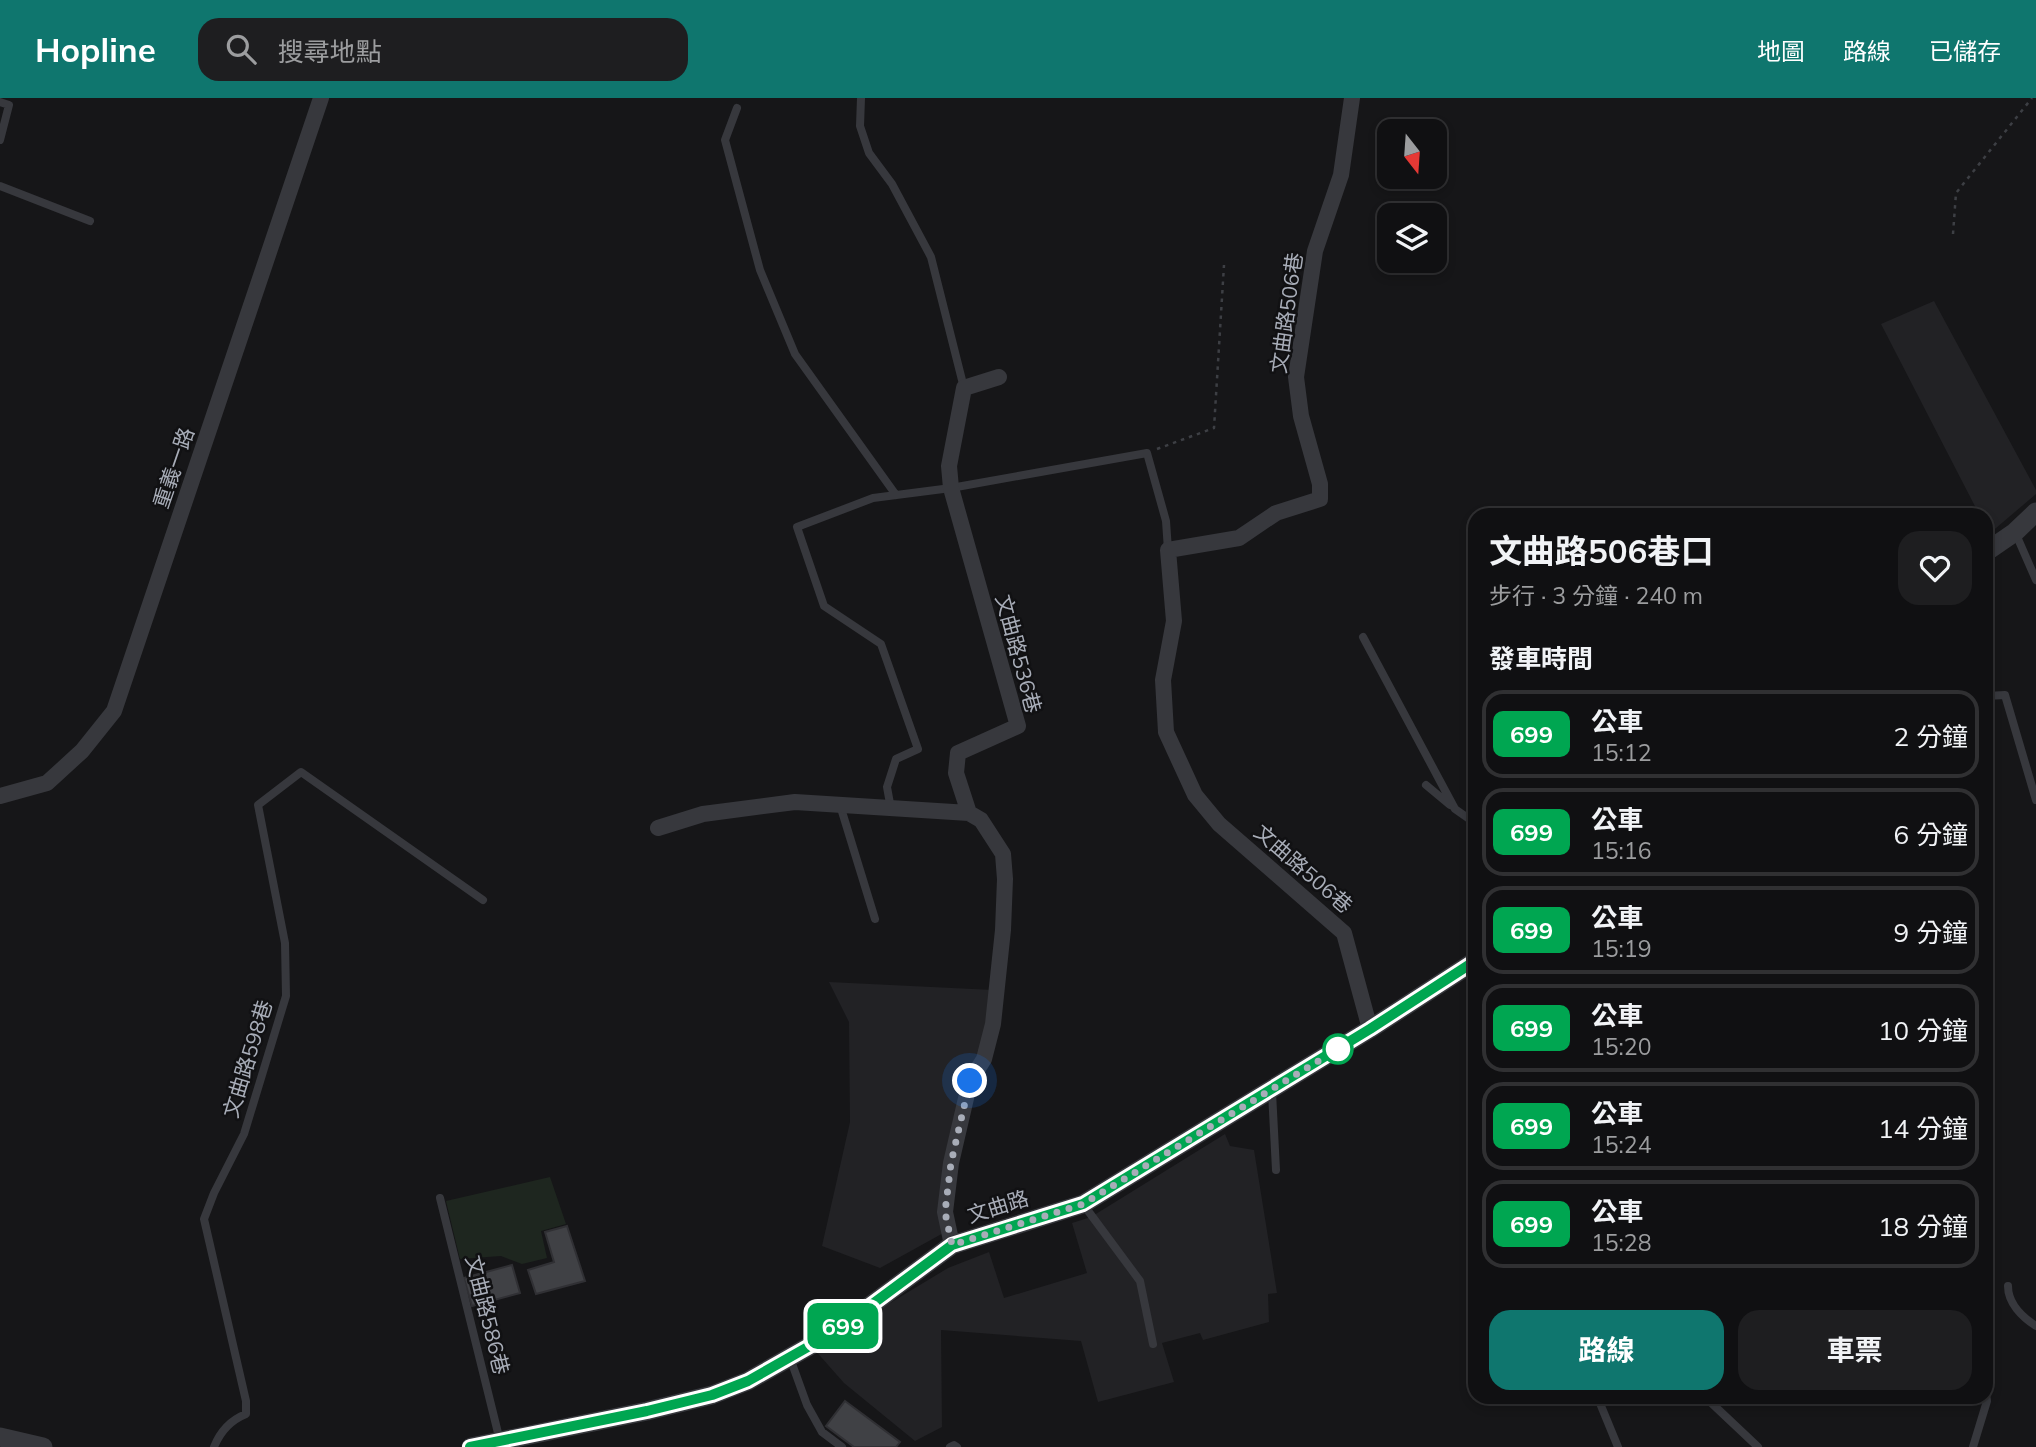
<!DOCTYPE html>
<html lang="zh-TW">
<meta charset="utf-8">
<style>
:root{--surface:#101012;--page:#1e1e20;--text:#f1f3f6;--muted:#9c9d9f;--line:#303032;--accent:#0f766e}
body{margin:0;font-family:Mulish,"Noto Sans TC",sans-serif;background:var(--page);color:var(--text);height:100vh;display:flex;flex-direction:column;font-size:26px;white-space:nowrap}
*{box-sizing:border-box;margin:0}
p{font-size:23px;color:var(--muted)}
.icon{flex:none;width:38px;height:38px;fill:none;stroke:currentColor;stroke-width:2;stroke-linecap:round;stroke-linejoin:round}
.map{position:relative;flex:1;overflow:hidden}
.drawer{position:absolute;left:1468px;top:410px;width:525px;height:896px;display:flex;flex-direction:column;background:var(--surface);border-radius:21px;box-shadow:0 4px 10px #0003,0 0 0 2px var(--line)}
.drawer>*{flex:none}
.badge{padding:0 14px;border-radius:10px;font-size:24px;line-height:46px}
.needle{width:46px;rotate:163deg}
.tools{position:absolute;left:1377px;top:21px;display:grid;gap:14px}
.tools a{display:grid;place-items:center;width:70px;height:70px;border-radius:14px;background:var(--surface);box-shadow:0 4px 10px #0003,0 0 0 2px var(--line);font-size:35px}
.you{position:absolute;width:35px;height:35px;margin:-18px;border:5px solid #fff;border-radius:50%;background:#1a73e8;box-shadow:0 0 0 10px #1a73e833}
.map>.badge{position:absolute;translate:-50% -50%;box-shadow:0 0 0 4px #fff}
h2{padding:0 21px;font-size:26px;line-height:63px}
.round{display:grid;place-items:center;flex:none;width:74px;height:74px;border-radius:21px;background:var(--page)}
.overview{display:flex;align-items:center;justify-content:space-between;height:119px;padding:0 21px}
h1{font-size:33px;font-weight:700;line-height:52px}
.cta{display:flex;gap:14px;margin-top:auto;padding:14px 21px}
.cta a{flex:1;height:80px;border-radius:21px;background:var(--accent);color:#fff;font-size:28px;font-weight:700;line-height:80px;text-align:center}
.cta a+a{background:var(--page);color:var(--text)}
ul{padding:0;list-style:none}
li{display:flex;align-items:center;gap:21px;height:88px;margin:0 14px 10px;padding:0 7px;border:4px solid var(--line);border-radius:21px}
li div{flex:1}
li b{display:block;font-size:26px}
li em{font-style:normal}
li .badge{min-width:77px;font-weight:700;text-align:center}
header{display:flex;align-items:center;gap:42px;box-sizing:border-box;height:98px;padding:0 35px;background:var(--accent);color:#fff}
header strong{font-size:33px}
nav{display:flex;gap:38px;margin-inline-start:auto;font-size:24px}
.search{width:490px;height:63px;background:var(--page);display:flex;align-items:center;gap:18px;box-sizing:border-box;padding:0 24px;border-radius:21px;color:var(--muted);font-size:26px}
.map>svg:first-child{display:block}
.built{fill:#222225}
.green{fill:#1e261f}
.building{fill:#404145;stroke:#303034;stroke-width:2}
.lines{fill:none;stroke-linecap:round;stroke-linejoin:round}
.path{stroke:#3d3f44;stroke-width:2.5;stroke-dasharray:3.5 5;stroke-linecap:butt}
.service{stroke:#37383d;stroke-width:8}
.minor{stroke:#37383d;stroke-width:16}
.tertiary{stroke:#37383d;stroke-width:19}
.line-casing{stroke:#fff;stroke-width:16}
.line{stroke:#00a651;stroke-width:10}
.walk{stroke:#a8adb8;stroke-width:7;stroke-dasharray:0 12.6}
.stop-dot{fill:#fff;stroke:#00a651;stroke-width:3.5}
.labels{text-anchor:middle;stroke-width:5;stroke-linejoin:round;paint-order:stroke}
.street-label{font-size:21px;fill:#a8adb8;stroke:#111113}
</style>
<header>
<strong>Hopline</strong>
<div class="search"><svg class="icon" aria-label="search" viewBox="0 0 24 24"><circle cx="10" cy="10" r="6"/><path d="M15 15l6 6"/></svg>搜尋地點</div>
<nav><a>地圖</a><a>路線</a><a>已儲存</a></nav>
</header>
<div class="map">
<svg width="2036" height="1349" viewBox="0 0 2036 1349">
<rect width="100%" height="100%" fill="#161618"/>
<!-- built -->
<path class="built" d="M 1934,203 L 2036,392 L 2036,396 L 1989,436 L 1986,430 L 1986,416 L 1979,416 L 1881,226 Z
M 829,884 L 993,892 L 991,942 L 971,975 L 953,1022 L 947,1133 L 880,1170 L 822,1148 L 850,1024 L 849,924 Z
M 1225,1036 L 1230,1048 L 1254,1052 L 1277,1195 L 1268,1196 L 1269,1224 L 1203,1242 L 1200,1235 L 1162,1245 L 1174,1284 L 1098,1304 L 1081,1243 L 941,1232 L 942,1329 L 915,1343 L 844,1285 L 814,1251 L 948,1170 L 989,1154 L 1004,1200 L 1087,1175 L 1072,1125 L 1091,1119 Z"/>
<!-- green -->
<path class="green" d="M 550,1079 L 566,1126 L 541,1133 L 547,1160 L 522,1166 L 501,1158 L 460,1161 L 446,1103 Z"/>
<!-- building -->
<path class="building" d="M 567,1128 L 585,1183 L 536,1196 L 528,1172 L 554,1164 L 545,1134 Z
M 512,1167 L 520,1195 L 472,1208 L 464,1180 Z
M 845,1303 L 900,1344 L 896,1349 L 854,1349 L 826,1328 Z"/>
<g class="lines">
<!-- path -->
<path class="path" d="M 1953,136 L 1956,95 L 2032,0
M 1157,351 L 1214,330 L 1224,167"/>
<!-- service -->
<path class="service" d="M 861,0 L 860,28 L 869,55 L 892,86 L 931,159 L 964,290
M 0,4 L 9,7 L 0,42
M 737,10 L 725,42 L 760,172 L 795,256 L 896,397
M 0,88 L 90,123
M 2015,434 L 2036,482
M 1363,539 L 1455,711 L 1475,725
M 1986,598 L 2005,597 L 2036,702
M 1426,687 L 1450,707
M 840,707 L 875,821
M 891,711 L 887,689 L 896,661 L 918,651 L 881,546 L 824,508 L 797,429 L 873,400 L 951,390 L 1147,355 L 1166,423 L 1168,452
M 1272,994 L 1276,1072
M 440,1100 L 500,1343
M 1083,1106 L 1140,1183 L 1153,1246
M 2008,1188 C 2008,1205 2022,1219 2036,1228
M 790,1260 L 807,1307 L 822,1334 L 842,1349
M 1597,1298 L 1618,1349
M 1704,1298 L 1758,1349
M 214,1349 C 220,1334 231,1322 246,1316 L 246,1303 L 204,1121 L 214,1095 L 244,1036 L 286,898 L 285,845 L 258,707 L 301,674 L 483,802
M 950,1349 L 954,1347 L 957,1349
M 1973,1349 L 1987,1303 L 1986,1295"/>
<!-- minor -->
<path class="minor" d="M 1352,0 L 1341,77 L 1315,153 L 1296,279 L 1301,318 L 1320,386 L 1320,401 L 1276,415 L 1239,440 L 1168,452 L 1174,523 L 1163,582 L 1166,634 L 1195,697 L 1219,726 L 1344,835 L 1370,931
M 0,698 L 47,685 L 82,653 L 114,613 L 321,0
M 658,730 L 703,716 L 795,704 L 969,715
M 952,1147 L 945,1114 L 951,1065 L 970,983 L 984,961 L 993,926 L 1003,832 L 1005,781 L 1003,756 L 981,722 L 969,715 L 956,675 L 958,655 L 1018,628 L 951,390 L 949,368 L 964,290 L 999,279"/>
<!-- tertiary -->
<path class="tertiary" d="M 1986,454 L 2015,434 L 2036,414
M 0,1339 L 43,1349
M 471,1349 L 647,1313 L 712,1297 L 748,1283 L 836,1233 L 952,1147 L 1083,1106 L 1370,931 L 1475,863"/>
</g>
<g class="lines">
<!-- line casing -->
<g class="line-casing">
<path id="line" d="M 470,1349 L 647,1313 L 712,1297 L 748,1283 L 836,1233 L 952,1147 L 1083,1106 L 1370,931 L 1475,863"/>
</g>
<!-- line -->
<use href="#line" class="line"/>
<!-- walk -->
<path class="walk" d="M 970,983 L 951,1065 L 945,1114 L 952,1147 L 1083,1106 L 1338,951"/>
</g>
<!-- markers -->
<circle class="stop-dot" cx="1338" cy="951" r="14"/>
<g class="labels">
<!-- street labels -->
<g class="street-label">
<text transform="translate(1287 215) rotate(-82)" y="7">文曲路506巷</text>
<text transform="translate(174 370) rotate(-71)" y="7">重義一路</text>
<text transform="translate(1018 556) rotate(75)" y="7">文曲路536巷</text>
<text transform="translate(1303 771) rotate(41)" y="7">文曲路506巷</text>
<text transform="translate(248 961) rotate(-73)" y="7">文曲路598巷</text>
<text transform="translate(998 1109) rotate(-17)" y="7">文曲路</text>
<text transform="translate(487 1217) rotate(76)" y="7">文曲路586巷</text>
</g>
</g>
</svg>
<div class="tools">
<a><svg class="needle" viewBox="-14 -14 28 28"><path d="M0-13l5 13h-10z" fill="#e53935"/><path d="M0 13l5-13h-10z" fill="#9c9d9f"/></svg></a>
<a><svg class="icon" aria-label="layers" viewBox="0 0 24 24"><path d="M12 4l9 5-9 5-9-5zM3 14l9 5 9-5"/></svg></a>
</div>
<div class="you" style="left:970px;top:983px"></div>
<b class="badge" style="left:843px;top:1228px;background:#00a651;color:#fff">699</b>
<section class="drawer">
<div class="overview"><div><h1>文曲路506巷口</h1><p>步行 · 3 分鐘 · 240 m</p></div><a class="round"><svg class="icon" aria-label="heart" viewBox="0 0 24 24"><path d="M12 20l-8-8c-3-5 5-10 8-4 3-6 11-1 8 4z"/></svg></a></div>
<h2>發車時間</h2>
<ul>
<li><span class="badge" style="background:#00a651;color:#fff">699</span><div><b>公車</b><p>15:12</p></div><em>2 分鐘</em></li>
<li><span class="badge" style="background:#00a651;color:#fff">699</span><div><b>公車</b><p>15:16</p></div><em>6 分鐘</em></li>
<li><span class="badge" style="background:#00a651;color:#fff">699</span><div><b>公車</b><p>15:19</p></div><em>9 分鐘</em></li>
<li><span class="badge" style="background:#00a651;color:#fff">699</span><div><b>公車</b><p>15:20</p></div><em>10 分鐘</em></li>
<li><span class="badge" style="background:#00a651;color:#fff">699</span><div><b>公車</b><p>15:24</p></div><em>14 分鐘</em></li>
<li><span class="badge" style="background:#00a651;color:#fff">699</span><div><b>公車</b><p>15:28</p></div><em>18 分鐘</em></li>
</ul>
<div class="cta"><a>路線</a><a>車票</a></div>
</section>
</div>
